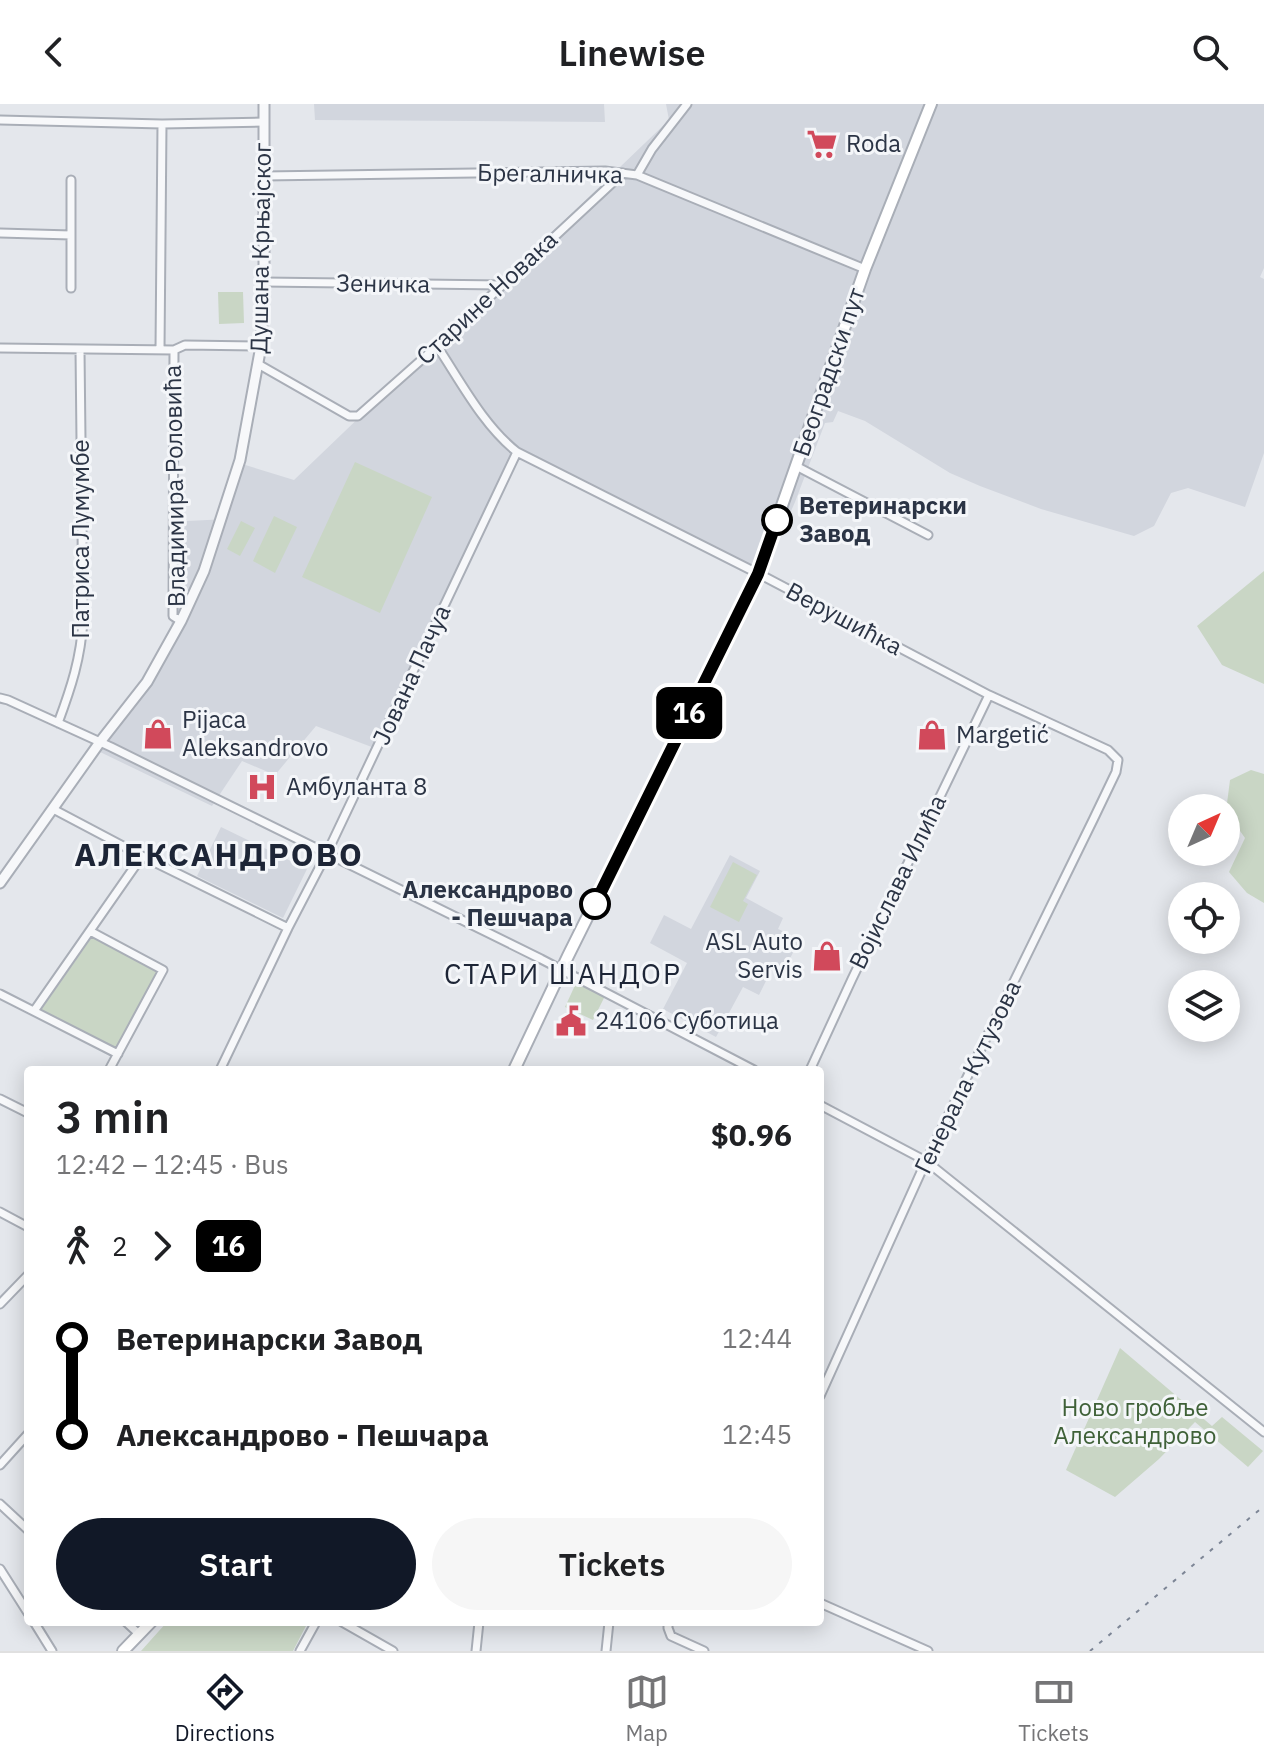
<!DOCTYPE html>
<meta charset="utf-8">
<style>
:root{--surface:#fff;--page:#f6f6f6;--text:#202124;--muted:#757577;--line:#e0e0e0;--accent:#111827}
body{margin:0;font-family:"IBM Plex Sans",sans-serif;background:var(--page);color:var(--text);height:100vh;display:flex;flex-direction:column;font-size:30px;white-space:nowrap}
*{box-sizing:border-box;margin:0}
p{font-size:26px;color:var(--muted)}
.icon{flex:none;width:44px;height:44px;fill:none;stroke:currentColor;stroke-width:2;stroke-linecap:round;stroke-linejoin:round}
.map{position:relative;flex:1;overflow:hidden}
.panel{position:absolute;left:24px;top:962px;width:800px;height:560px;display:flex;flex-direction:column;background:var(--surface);border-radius:8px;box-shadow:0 4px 20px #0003}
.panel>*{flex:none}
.badge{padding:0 16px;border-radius:12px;font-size:28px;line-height:52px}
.needle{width:52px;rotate:44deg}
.tools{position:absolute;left:1168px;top:690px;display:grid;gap:16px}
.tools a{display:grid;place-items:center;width:72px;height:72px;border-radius:50%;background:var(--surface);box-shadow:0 4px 20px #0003;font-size:40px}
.map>.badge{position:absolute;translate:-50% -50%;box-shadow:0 0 0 4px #fff}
.legs{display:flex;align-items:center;gap:12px;height:88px;padding:0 32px;font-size:26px}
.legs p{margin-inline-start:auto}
.head{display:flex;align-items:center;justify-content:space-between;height:136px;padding:0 32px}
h1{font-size:44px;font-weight:600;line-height:60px}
.primary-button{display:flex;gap:16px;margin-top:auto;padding:16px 32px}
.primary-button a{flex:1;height:92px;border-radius:48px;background:var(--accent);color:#fff;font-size:32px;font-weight:600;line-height:92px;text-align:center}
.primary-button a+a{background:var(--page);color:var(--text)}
ul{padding:0 32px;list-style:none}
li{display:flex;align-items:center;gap:28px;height:96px;font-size:30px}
li i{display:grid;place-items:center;width:12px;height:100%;margin:0 10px;background:currentColor}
li i::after{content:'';width:20px;height:20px;margin:-10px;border:6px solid;border-radius:50%;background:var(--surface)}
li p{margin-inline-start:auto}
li:first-child i{background:linear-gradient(#0000 50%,currentColor 0)}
li:last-child i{background:linear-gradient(currentColor 50%,#0000 0)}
header{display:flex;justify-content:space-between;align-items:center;height:104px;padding:0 32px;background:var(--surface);font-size:36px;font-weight:600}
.tabs{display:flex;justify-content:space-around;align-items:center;height:112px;border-top:2px solid var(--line);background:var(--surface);font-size:22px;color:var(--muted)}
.tabs a{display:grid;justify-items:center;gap:4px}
.tabs .selected{color:var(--accent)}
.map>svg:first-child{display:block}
.built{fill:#d2d6de}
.green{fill:#c9d6c5}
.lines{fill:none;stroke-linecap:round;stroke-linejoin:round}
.minor-casing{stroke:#a9aeb7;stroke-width:11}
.tertiary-casing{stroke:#a9aeb7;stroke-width:13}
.secondary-casing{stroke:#a9aeb7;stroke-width:14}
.minor{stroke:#f7f8fa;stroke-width:7}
.tertiary{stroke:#f7f8fa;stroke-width:9}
.secondary{stroke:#fff;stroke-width:10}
.rail{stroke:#7d8696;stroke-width:2;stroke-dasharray:4 8;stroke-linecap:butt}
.line-1-casing{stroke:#fff;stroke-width:18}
.line-1{stroke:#000;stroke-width:12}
.stop-1-dot{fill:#fff;stroke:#000;stroke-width:4}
.labels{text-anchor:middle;stroke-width:6;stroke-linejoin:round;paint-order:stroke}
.poi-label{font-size:24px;fill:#2b3445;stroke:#f4f6f9;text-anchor:start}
.street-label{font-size:24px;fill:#2b3445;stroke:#f4f6f9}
.stop-label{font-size:24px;font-weight:bold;fill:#2b3445;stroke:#f4f6f9;text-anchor:start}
.park-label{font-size:24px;fill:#3f6138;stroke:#f4f6f9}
.quarter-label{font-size:28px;letter-spacing:2px;fill:#1d2536;stroke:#f4f6f9}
.district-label{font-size:32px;font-weight:bold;letter-spacing:2px;fill:#1d2536;stroke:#f4f6f9}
</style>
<header><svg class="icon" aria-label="back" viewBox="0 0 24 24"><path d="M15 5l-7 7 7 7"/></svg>Linewise<svg class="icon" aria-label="search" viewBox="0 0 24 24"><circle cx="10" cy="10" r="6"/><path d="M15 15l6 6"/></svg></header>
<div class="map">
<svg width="1264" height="1547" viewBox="0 0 1264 1547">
<rect width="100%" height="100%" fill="#e4e7ec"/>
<!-- built -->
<path class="built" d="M 314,0 L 604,0 L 605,18 L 315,16 Z
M 666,0 L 1264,0 L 1264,164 L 1260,173 L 1264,175 L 1264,349 L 1245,403 L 1188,384 L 1171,389 L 1154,422 L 1134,432 L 1041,405 L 980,382 L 950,369 L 865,317 L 838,307 L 833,318 L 825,319 L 795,398 L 763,472 L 518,348 L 377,645 L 316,622 L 275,671 L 242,657 L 212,702 L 98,647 L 172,537 L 168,418 L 227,415 L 239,359 L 294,376 L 669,16 Z
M 221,723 L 307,765 L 283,814 L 197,772 Z
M 730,751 L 760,767 L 746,794 L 783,814 L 778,825 L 800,835 L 783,868 L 773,863 L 759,891 L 743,883 L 716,933 L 663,905 L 687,859 L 650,839 L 664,811 L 691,825 Z"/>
<!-- green -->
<path class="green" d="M 218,188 L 243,188 L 244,219 L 219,220 Z
M 355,358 L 432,393 L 380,509 L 302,473 Z
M 274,412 L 297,423 L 275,469 L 253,457 Z
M 241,417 L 255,424 L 240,452 L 227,445 Z
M 1264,467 L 1264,580 L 1222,561 L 1197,522 Z
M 1251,666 L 1264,670 L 1264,799 L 1247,789 L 1229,768 L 1245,734 L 1226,707 L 1230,676 Z
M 733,758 L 757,771 L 743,797 L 748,800 L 739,818 L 710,803 Z
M 92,833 L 157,868 L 115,945 L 41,906 Z
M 577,877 L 606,890 L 593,916 L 565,903 Z
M 1120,1244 L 1212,1322 L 1222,1313 L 1263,1347 L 1248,1363 L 1195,1318 L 1159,1355 L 1115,1393 L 1066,1366 Z
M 167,1518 L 308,1518 L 293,1547 L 141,1547 Z"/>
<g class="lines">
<!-- minor casing -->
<g class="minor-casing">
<path id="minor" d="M 0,16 L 162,20 L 264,18
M 637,71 L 652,45 L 687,0
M 264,72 L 605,67 L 637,71 L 865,165
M 0,129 L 71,131
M 264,178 L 502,181
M 71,184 L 71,76
M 437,242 C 461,278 483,321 517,348 L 763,472 L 989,591 L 1108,646 L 1118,656 L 1116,668 L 1093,716 L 926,1057 L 820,1292
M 0,244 L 174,246 L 185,241 L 261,242
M 160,246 L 162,20
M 174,246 L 173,512 L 181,517
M 258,260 L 349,312 L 358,312 L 437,242 L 623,69
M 796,362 L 928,431
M 0,594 L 8,596 L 111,643 L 541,855 L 754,966
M 58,619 C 71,584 81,554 83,516 L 80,246
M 53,705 L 142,752 L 288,824
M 90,827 L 163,866 L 109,966
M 0,890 L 118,950
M 34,907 L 142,752
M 220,966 L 288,824 L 327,749 L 517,348
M 810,966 L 852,875 L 989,591
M 0,995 L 28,1009
M 820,1001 L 926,1057 L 1264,1328
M 0,1108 L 28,1123
M 0,1200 L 28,1171
M 0,1361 L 28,1330
M 0,1400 L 28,1426
M 0,1465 L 28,1509
M 820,1499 L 928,1547
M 34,1518 L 52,1547
M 126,1518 L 139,1530
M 342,1518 L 393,1547
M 668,1518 L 668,1524 L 671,1532 L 704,1547
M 300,1547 L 316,1518
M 476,1547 L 479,1518
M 606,1547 L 609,1518"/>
</g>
<!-- tertiary casing -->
<g class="tertiary-casing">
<path id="tertiary" d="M 0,779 L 100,638 L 147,578 L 181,517 L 204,467 L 240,356 L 261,242 L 264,178 L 264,0"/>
</g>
<!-- secondary casing -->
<g class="secondary-casing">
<path id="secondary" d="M 514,966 L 568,852 L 758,470 L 865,165 L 931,0
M 123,1547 L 151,1518"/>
</g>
<!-- minor -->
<use href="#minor" class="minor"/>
<!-- tertiary -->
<use href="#tertiary" class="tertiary"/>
<!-- secondary -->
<use href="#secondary" class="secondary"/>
<!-- rail -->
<path class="rail" d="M 1090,1547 L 1264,1402"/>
</g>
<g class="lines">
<!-- line-1 casing -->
<g class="line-1-casing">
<path id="line-1" d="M 595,800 L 758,470 L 777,416"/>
</g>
<!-- line-1 -->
<use href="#line-1" class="line-1"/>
</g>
<!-- icons -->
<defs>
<g id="supermarket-bare" transform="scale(2.4)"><path d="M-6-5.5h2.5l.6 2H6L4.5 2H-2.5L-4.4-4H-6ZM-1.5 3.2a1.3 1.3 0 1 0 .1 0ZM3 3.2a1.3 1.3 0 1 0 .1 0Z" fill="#d1495b" stroke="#f4f6f9" stroke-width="2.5" paint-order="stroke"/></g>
<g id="shop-bare" transform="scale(2.4)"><path d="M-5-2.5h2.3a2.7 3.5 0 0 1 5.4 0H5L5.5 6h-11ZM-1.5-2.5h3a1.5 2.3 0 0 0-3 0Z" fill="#d1495b" stroke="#f4f6f9" stroke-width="2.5" paint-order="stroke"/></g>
<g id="hospital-bare" transform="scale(2.4)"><path d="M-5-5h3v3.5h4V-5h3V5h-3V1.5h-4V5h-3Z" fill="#d1495b" stroke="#f4f6f9" stroke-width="2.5" paint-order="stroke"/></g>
<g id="civic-bare" transform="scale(2.4)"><path d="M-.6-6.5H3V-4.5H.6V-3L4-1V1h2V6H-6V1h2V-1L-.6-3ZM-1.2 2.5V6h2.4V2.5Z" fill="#d1495b" stroke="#f4f6f9" stroke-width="2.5" paint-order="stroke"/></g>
</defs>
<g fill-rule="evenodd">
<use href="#supermarket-bare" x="822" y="40"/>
<use href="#shop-bare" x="158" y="630"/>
<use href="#shop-bare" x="932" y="631"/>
<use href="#hospital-bare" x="262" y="683"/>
<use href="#shop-bare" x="827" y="852"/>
<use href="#civic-bare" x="571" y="917"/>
</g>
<!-- markers -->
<g class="stop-1-dot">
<circle cx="777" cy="416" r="14"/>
<circle cx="595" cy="800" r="14"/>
</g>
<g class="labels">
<!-- poi labels -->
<g class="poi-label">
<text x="846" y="48">Roda</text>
<text x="182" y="624">Pijaca<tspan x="182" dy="28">Aleksandrovo</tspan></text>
<text x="956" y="639">Margetić</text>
<text x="286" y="691">Амбуланта 8</text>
<text x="803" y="846" text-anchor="end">ASL Auto<tspan x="803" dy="28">Servis</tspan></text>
<text x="595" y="925">24106 Суботица</text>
</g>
<!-- street labels -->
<g class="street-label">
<text transform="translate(550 70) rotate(1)" y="8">Брегалничка</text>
<text transform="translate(261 144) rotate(-89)" y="8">Душана Крњајског</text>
<text transform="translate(383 180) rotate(1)" y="8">Зеничка</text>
<text transform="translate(487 194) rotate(-43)" y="8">Старине Новака</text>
<text transform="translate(829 268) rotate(-71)" y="8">Београдски пут</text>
<text transform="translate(175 382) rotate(-91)" y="8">Владимира Роловића</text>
<text transform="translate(81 435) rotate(-90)" y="8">Патриса Лумумбе</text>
<text transform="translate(844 515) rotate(28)" y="8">Верушићка</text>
<text transform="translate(412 571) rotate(-65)" y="8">Јована Пачуа</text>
<text transform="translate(898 778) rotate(-64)" y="8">Војислава Илића</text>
<text transform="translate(968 973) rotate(-64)" y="8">Генерала Кутузова</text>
</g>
<!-- stop labels -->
<g class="stop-label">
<text x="799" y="410">Ветеринарски<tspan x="799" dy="28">Завод</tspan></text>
<text x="573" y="794" text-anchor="end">Александрово<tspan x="573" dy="28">- Пешчара</tspan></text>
</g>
<!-- park labels -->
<g class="park-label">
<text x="1135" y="1312">Ново гробље<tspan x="1135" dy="28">Александрово</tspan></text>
</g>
<!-- quarter labels -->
<g class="quarter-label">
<text x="563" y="880">СТАРИ ШАНДОР</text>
</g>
<!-- district labels -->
<g class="district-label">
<text x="219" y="762">АЛЕКСАНДРОВО</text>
</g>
</g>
</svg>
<div class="tools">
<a><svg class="needle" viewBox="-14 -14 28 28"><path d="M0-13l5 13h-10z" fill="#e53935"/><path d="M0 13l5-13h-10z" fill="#757577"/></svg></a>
<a><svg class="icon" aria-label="locate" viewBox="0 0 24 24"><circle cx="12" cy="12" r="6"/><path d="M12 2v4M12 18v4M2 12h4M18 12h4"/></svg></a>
<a><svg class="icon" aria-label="layers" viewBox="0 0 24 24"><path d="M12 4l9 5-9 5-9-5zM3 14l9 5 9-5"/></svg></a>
</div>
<b class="badge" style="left:689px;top:609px;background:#000;color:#fff">16</b>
<section class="panel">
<div class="head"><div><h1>3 min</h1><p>12:42 – 12:45 · Bus</p></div><b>$0.96</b></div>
<div class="legs"><svg class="icon" aria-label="walk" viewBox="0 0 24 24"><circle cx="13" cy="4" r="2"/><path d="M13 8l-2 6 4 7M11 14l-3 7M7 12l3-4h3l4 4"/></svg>2<svg class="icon" aria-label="forward" viewBox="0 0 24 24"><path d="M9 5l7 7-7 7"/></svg><b class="badge" style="background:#000;color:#fff">16</b></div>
<ul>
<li><i style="color:#000"></i><b>Ветеринарски Завод</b><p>12:44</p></li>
<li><i style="color:#000"></i><b>Александрово - Пешчара</b><p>12:45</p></li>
</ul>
<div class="primary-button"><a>Start</a><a>Tickets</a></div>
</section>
</div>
<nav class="tabs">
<a class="selected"><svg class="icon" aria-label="directions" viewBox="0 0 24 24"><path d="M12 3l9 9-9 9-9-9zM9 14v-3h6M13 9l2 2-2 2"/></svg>Directions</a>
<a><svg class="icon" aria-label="map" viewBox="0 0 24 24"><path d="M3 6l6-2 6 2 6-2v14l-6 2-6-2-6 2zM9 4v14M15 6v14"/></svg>Map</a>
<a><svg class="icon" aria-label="tickets" viewBox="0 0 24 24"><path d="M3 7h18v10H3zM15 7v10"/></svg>Tickets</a>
</nav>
